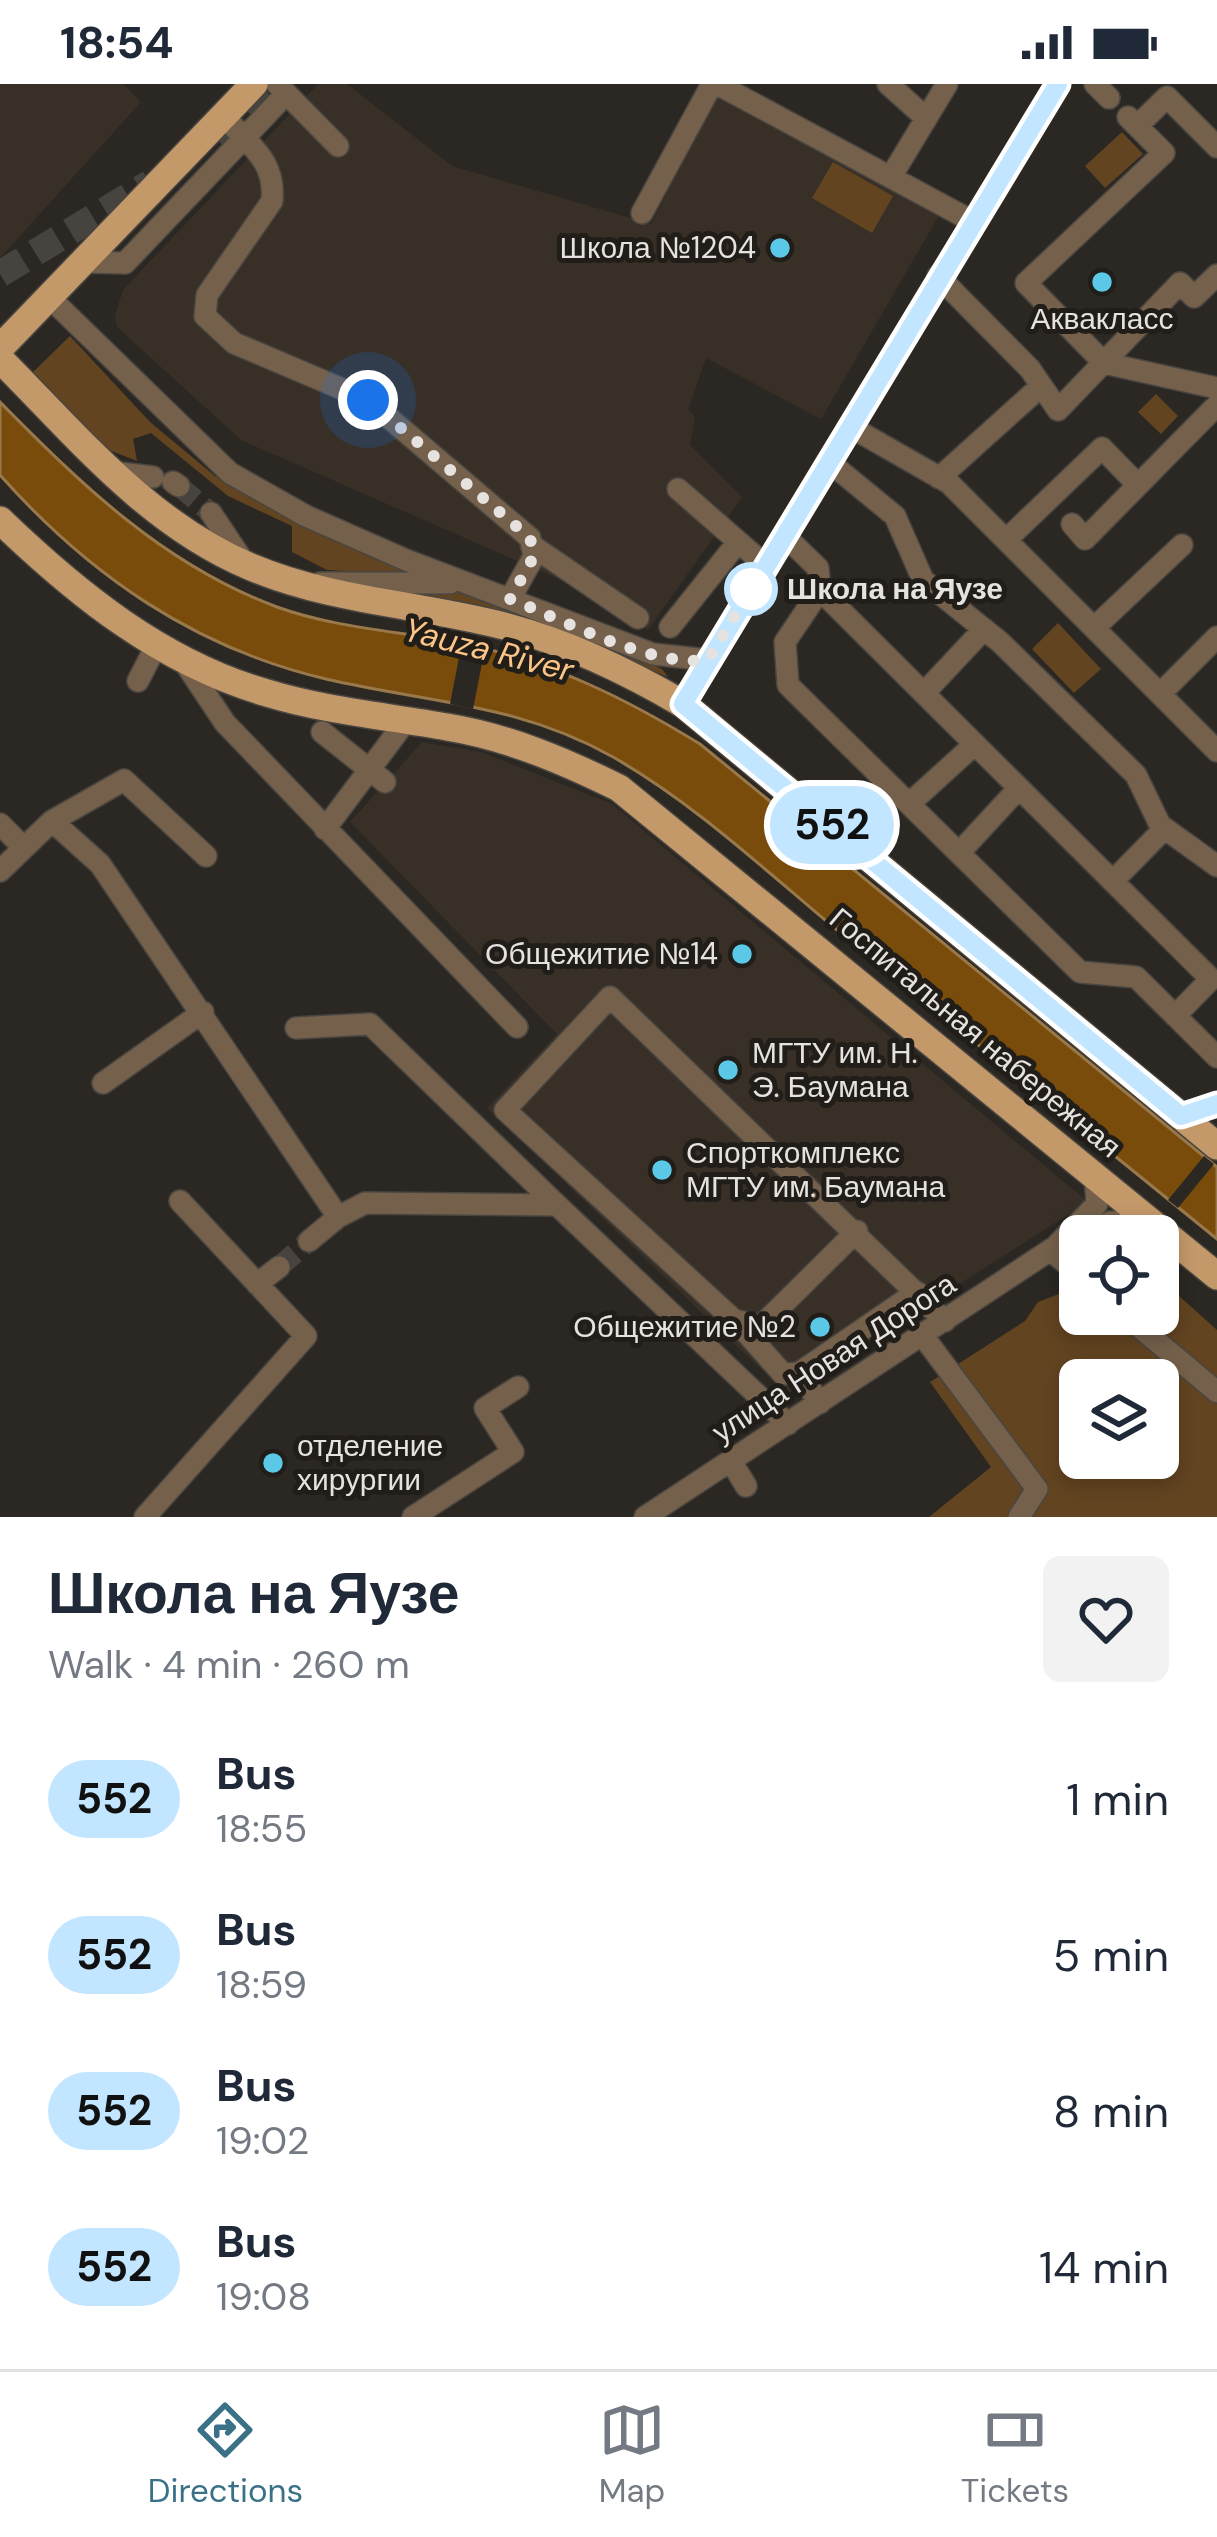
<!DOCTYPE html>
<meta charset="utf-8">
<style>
:root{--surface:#fff;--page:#f2f2f3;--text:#1f2937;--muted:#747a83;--line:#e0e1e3;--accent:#3a7186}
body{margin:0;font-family:"DM Sans",sans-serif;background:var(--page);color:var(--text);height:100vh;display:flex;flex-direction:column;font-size:45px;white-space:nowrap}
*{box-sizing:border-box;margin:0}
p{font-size:39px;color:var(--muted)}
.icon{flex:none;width:66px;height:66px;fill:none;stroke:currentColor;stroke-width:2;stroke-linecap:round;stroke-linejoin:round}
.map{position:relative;height:1433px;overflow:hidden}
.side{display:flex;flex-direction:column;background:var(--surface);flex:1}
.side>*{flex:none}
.badge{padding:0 24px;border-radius:39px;font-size:42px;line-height:78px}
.fabs{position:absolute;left:1059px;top:1131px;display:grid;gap:24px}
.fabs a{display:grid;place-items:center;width:120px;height:120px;border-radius:18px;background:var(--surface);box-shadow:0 6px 18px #0003;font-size:60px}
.you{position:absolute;width:60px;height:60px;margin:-30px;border:9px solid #fff;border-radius:50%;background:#1a73e8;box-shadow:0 0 0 18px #1a73e833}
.map>.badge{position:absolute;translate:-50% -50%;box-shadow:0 0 0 6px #fff}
.round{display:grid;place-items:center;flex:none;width:126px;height:126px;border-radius:18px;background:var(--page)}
.head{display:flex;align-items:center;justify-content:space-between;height:204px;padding:0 48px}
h1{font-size:57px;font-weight:600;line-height:90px}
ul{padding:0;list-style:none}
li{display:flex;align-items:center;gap:36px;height:156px;padding:0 48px}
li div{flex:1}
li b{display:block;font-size:45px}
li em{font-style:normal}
li .badge{min-width:132px;font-weight:700;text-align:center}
.status{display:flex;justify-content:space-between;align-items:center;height:84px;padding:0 60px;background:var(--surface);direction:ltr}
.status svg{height:33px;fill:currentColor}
.tab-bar{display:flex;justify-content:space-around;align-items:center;height:168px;border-top:3px solid var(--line);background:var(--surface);font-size:33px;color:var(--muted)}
.tab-bar a{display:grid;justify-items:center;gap:6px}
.tab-bar .active{color:var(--accent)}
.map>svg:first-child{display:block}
.built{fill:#383027}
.green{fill:#624421;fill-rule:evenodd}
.water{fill:#794c0b;stroke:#99794b;stroke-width:3}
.pier{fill:#2b2722}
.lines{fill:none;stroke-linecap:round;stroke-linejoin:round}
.minor-tunnel{stroke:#47433e;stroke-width:21;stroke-dasharray:21 10;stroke-linecap:butt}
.major-tunnel{stroke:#47433e;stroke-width:27;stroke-dasharray:27 14;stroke-linecap:butt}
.minor-casing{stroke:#494540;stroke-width:24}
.major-casing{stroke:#494540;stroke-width:30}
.minor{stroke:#75614b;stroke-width:21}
.major{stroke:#c4996a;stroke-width:27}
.line-casing{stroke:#fff;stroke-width:27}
.line{stroke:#c2e6ff;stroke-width:18}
.walk{stroke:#e5e2df;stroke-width:12;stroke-dasharray:0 21.6}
.poi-dot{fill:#5ac8e6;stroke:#211d19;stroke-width:4.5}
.stop-dot{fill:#fff;stroke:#c2e6ff;stroke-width:6}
.labels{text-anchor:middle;stroke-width:10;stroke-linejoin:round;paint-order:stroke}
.poi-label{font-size:30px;fill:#e5e2df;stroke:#211d19;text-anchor:end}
.stop-label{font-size:30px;font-weight:bold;fill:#e5e2df;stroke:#211d19;text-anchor:start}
.street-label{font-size:30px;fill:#e5e2df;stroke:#211d19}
.water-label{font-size:33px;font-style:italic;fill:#fcc588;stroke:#211d19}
</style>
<div class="status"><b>18:54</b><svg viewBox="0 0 49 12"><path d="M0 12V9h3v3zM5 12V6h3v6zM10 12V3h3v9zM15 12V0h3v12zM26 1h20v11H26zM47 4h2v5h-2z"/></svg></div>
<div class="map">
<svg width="1217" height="1433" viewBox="0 0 1217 1433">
<rect width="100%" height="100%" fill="#2b2722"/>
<!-- built -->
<path class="built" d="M 0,0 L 123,0 L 141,18 L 0,174 Z
M 318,0 L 347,0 L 452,82 L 651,140 L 717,11 L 940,130 L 821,335 L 706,274 L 688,326 L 695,332 L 690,361 L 742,413 L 648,546 L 602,514 L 241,356 L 117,243 L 115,231 L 123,206 Z
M 422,658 L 481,668 L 612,720 L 1088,1118 L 787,1310 L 487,1024 L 557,950 L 350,738 Z"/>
<!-- green -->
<path class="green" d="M 1122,48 L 1143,70 L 1105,104 L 1085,82 Z
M 833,78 L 893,112 L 872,149 L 812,114 Z
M 70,252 L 150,338 L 215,392 L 421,491 L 327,486 L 292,468 L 292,442 L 228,412 L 151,349 L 133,355 L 137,377 L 104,364 L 31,290 Z
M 1156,310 L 1178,332 L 1161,350 L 1138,328 Z
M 437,501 L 532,527 L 662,585 L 668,593 L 511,529 L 402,509 Z
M 1058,539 L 1101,585 L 1074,609 L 1032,565 Z
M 1158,1193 L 1217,1246 L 1217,1433 L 929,1433 L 991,1383 L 930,1298 L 1025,1237 L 1038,1218 L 1080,1202 L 1080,1230 L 1158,1230 L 1158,1211 L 1179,1228 L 1169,1212 L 1158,1209 ZM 1080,1296 L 1158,1296 L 1158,1374 L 1080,1374 Z"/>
<!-- water -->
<path class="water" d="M 0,318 C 83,402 164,481 277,523 C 338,545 402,547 465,560 C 552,578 625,614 700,660 L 1217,1083 L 1217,1155 C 1092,1054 968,952 843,851 C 769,790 697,721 613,673 C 517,619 429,619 326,595 C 194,564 89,491 0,391 Z"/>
<!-- pier -->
<path class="pier" d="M 463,553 L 486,559 L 473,625 L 450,620 Z
M 1204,1072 L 1214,1080 L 1178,1124 L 1168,1116 Z"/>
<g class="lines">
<!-- minor-tunnel -->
<path class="minor-tunnel" d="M 179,402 L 211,429
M 279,1183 L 309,1157"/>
<!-- major-tunnel -->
<path class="major-tunnel" d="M 215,52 L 283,0
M 0,190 L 150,99"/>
<!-- minor casing -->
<g class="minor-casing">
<path id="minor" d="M 277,0 L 338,62
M 717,0 L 972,137
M 888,0 L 926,34
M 1095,0 L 1109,14
M 224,32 C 248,61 276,75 272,117 L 207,211 L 205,232 L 234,259 L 368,316 L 530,454 L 534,472 L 510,515
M 1128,33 L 1164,69 L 1026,199 L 1104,279 L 1217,304
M 1137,42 L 1167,13 L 1217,63
M 892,91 L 947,0
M 642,129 L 712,0
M 81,178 L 125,179 L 285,11
M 938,192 L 1030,285 L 1058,326 L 1180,199 L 1194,213 L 1217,191
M 49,213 L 230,389 L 306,432 L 406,476 L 653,570 L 708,576
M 849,342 L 949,399 L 1217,667
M 828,377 L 895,432 L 923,496 L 1000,558 L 1136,691 L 1160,741 L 1217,782
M 112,388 L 153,393
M 939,394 L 1039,304
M 173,398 L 179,402
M 678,405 L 765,481
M 211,429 L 243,477
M 1072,440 L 1085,455 L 1217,321
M 784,451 L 818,484 L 820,506 L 785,558 L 788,601 L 1080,888 L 1136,893 L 1217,973
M 1006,456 L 1102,364 L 1138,401
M 534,463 L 638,534
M 320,499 L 450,499
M 820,506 L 1211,895 L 1175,932
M 670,543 L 738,458
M 1094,544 L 1182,461
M 183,576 L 225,639 L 517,943
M 138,597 L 157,560
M 924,609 L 984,545
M 1160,610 L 1217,553
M 683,620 L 1058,0
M 322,648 L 385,698
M 909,720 L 975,660
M 52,737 L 124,696 L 206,772
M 0,740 L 23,763
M 325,745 L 405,638
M 959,769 L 1019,704
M 0,787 L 52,737 L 100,780 L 338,1133 L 365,1119 L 557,1121 L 788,1340
M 1113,797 L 1164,745
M 296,944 L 370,940 L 557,1121
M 103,999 L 203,928
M 1181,1032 L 1217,1020
M 857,1147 L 761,1242 L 734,1236 L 505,1026 L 610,913 L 945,1237
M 309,1157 L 338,1133
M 1066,1158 L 1110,1138 L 1150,1137
M 1050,1166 L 1080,1191
M 257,1200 L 279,1183
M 1124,1230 L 1217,1308
M 735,1236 L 783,1290 L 799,1289 L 820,1319
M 923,1252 L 1037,1405 L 1019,1433
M 799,1289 L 917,1208
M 731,1377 L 746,1402
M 145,1433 L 306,1252 L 180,1117
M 413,1433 L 513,1368 L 485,1324 L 518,1303
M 645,1433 L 1055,1163 L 1097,1120 L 1095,1091"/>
</g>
<!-- major casing -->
<g class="major-casing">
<path id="major" d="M 0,264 L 254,0
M 0,275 C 77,352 148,440 251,483 C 334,518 422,520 508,543 C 571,560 627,587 683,620 L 1217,1062
M 0,436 C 77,510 162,579 267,609 C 326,627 386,632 447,643 C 508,653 564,677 619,704 L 1217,1192"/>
</g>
<!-- minor -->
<use href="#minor" class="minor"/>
<!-- major -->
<use href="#major" class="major"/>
</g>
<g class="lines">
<!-- line casing -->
<g class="line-casing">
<path id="line" d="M 1058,0 L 683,620 L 1181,1032 L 1217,1020"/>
</g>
<!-- line -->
<use href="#line" class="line"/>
<!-- walk -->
<path class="walk" d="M 368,316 L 530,454 L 534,472 L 510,515 C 564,536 650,583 708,576 L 751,505"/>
</g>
<!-- markers -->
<g class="poi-dot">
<circle cx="780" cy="164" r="12"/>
<circle cx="1102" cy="198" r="12"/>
<circle cx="742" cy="870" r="12"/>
<circle cx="728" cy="986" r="12"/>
<circle cx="662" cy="1086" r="12"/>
<circle cx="820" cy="1243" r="12"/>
<circle cx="273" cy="1379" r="12"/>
</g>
<circle class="stop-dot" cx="751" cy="505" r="24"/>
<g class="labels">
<!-- poi labels -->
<g class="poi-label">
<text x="756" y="174">Школа №1204</text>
<text x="1102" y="245" text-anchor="middle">Аквакласс</text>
<text x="718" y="880">Общежитие №14</text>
<text x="752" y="979" text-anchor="start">МГТУ им. Н.<tspan x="752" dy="34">Э. Баумана</tspan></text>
<text x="686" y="1079" text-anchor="start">Спорткомплекс<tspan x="686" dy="34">МГТУ им. Баумана</tspan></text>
<text x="796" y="1253">Общежитие №2</text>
<text x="297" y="1372" text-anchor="start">отделение<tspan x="297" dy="34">хирургии</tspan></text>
</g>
<!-- stop labels -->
<g class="stop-label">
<text x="787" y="515">Школа на Яузе</text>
</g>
<!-- street labels -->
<g class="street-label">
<text transform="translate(975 949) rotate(40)" y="10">Госпитальная набережная</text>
<text transform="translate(834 1274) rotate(-33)" y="10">улица Новая Дорога</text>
</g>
<!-- water labels -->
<g class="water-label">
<text transform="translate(489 565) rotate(14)" y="12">Yauza River</text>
</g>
</g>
</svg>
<div class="fabs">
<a><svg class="icon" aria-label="locate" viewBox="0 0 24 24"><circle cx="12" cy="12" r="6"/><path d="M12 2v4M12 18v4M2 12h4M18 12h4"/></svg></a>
<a><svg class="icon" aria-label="layers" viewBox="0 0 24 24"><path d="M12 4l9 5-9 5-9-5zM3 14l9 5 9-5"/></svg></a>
</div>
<div class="you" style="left:368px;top:316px"></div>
<b class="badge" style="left:832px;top:741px;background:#c2e6ff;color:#111">552</b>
</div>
<section class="side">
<div class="head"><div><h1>Школа на Яузе</h1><p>Walk · 4 min · 260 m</p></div><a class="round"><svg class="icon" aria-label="heart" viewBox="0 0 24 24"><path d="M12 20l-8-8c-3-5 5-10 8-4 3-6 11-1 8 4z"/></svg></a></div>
<ul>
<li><span class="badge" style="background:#c2e6ff;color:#111">552</span><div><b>Bus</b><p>18:55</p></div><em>1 min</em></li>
<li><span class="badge" style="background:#c2e6ff;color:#111">552</span><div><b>Bus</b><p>18:59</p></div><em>5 min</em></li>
<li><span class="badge" style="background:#c2e6ff;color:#111">552</span><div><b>Bus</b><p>19:02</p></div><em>8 min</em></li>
<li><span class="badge" style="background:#c2e6ff;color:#111">552</span><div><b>Bus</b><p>19:08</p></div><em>14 min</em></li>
</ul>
</section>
<nav class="tab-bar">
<a class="active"><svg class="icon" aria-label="directions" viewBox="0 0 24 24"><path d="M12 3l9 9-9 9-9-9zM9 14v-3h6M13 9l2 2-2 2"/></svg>Directions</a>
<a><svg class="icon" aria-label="map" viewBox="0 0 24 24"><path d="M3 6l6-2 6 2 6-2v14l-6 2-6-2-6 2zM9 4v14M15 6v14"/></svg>Map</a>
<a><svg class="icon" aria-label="tickets" viewBox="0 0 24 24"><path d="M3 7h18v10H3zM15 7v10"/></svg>Tickets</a>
</nav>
